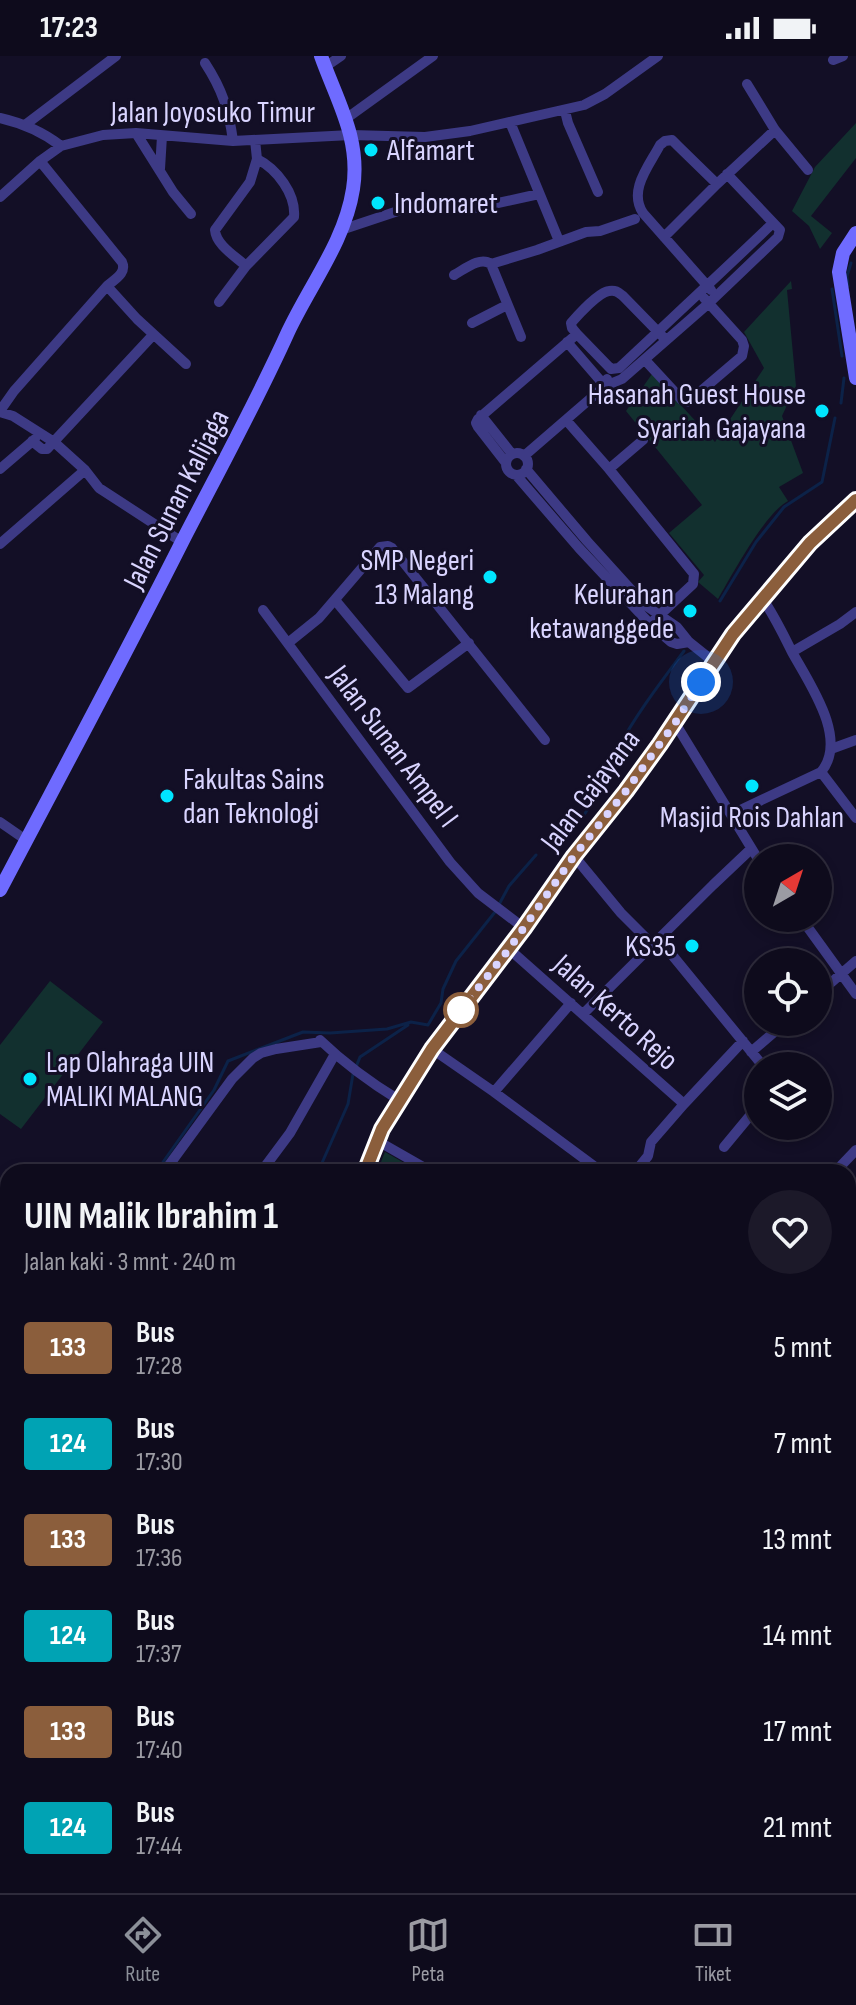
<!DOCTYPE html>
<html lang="id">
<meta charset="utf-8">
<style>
:root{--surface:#0e0b1c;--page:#1c1929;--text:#f1f3f6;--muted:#9b9ba3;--line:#2e2b3b;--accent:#8c9099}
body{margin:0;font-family:"Sofia Sans Condensed",sans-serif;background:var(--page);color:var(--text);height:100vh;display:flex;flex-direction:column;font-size:30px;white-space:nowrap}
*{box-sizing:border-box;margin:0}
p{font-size:26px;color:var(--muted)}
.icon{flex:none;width:44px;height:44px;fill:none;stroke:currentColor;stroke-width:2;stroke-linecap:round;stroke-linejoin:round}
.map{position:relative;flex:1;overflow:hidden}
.panel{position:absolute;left:0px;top:1108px;width:856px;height:730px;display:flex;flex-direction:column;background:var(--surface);border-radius:24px 24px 0 0;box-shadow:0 4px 12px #0003,0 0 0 2px var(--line)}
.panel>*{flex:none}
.badge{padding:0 16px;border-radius:6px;font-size:28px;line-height:52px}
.needle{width:52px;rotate:39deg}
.tools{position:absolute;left:744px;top:788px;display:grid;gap:16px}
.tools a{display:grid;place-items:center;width:88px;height:88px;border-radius:50%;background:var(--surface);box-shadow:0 4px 12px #0003,0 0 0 2px var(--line);font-size:40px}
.you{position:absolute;width:40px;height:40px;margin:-20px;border:6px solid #fff;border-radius:50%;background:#1a73e8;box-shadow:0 0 0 12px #1a73e833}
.map>.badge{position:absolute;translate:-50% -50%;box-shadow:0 0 0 4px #fff}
.round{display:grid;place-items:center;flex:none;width:84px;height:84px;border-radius:42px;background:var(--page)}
.summary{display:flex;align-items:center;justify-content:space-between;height:136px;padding:0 24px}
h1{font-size:38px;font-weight:700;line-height:60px}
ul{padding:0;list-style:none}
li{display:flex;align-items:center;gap:24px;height:96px;padding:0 24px}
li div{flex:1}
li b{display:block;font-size:30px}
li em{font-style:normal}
li .badge{min-width:88px;font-weight:700;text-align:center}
.status{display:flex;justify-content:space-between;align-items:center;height:56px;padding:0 40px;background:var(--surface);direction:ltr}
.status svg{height:22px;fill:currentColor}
.tab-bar{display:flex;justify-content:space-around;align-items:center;height:112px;border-top:2px solid var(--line);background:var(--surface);font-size:22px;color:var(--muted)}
.tab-bar a{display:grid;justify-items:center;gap:4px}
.tab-bar .selected{color:var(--accent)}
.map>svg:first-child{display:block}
.green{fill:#12302f}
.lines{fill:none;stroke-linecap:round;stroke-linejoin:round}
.stream{stroke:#0c2248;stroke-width:3}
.minor{stroke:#3d3a85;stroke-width:10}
.secondary{stroke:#6f6bff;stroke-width:14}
.primary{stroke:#c25bff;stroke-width:16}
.line-casing{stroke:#fff;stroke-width:18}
.line{stroke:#8b5e3c;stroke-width:12}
.walk{stroke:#d9d4ff;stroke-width:8;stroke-dasharray:0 14.4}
.poi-dot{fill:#00e5ff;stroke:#130f26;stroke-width:3}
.stop-dot{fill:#fff;stroke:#8b5e3c;stroke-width:4}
.labels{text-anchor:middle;stroke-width:6;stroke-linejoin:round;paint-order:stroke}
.street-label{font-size:30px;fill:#d9d4ff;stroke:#130f26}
.poi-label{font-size:30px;fill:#d9d4ff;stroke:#130f26;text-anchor:start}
</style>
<div class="status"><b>17:23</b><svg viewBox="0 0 49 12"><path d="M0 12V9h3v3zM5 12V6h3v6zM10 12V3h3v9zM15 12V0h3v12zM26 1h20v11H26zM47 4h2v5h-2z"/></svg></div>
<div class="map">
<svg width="856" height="1837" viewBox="0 0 856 1837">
<rect width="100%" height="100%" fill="#130f26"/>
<!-- green -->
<path class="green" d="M 856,67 L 856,102 L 811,160 L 832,177 L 820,193 L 809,170 L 792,155 L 815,111 Z
M 791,225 L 792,233 L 787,234 L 796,330 L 782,360 L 803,417 L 779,431 L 788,445 C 765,457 732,519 718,543 L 698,526 L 704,519 L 669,477 L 702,449 L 626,355 L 652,318 L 715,386 L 764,312 L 744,276 Z
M 50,925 L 103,966 L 21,1073 L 0,1058 L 0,989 Z
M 385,1096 L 420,1116 L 377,1116 Z"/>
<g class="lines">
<!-- stream -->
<path class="stream" d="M 848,230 L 847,220 L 851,207
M 832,233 L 842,300
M 841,347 L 844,322
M 720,545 L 756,486 L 784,451 L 822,426 L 835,362
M 568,777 C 593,756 602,720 618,692 C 637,657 661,626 684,595
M 356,1011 L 360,1001 L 408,969
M 156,1116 L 214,1034 L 228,1005 L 303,976 L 330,977 L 387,973 L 411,966 L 428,969 L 441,947 L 443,933 L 456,905 L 495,856 L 509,830 L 536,799
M 318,1116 L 348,1048 L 353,1018
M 0,1314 L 8,1300
M 354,1837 L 355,1830"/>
<!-- minor -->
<path class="minor" d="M 833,4 L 843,0
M 205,7 C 222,33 229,54 233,85
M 325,11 L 341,0
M 747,28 L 775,74 L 808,114
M 565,55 L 568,67 L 598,136
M 0,62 C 22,67 43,76 61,90
M 347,62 L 433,0
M 510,66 L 559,185
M 25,69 L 116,0
M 136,77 L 173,136 L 191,158
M 40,105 L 122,206 C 127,217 115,223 107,230
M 160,113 L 162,80
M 0,141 L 40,105 L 61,90 L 103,79 L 136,77 L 233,85 L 351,79 L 425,81 L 470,75 L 584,49 L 605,38 L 658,0
M 475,152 L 539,138
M 341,174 L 410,151
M 664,181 L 717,128 L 775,74
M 491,208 L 521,281
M 246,210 C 235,200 216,189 215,174 L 250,126 L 257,103 L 255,84
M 454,219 C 465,213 480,200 491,208 L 537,194 L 586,176 L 600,175 L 635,163
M 711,234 L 643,157 C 628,134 649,110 660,89 L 665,85 L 672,84 L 678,90 L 717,128
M 219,246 L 246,210 L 294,161 C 296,138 277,113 257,103
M 472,267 L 507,249
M 577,278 L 611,313 L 619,312 C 670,264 722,216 773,167
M 567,286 L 605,330 L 622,323 L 709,247 L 778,181 L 780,174 L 727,118
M 645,304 L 682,344 L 688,346 L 742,300 L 744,290 L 742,284 L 704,242
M 0,355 L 14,335 L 107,230 L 137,263 L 186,308
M 0,356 L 13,360 L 54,386 L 85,414 L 99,432 L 182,486
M 481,359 L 512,398
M 566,364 L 609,413 L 694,518 L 693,528 L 650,568
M 32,385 L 42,393 L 47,393 L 153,279
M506 408a11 11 0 1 1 22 0a11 11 0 1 1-22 0Z
M 524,400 L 605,330 L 607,323
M 506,407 L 478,371 L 476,367 L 478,363 L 577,278 L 572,272 L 571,267 C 578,259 599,236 609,235 C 616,234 618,236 623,240 L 666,284
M 0,413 L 35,383
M 526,413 L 587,485 L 645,549 L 677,571 L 689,586 L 714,606
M 609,413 L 643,384
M 516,419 L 579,492 L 650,568 L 671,586 L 677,588 L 689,586
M 0,488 L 85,414
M 335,544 L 408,632 L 469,587
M 263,554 L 450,806 L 478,837 L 524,872
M 288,587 L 319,562 L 380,491 L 388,490 L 392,492 L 545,684
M 792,596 L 840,568 L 856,556
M 675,667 L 758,803
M 831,693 L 856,684
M 821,716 L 856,762
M 732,758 L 821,716 C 849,683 809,627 792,596 C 783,578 774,559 762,542
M 0,766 L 26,784
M 574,800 L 621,857 L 653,889
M 801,862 L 856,938
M 659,883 L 763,1010
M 509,893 L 684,1048 L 651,1086 L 648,1100 L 635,1116
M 818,938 L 856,905
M 583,958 L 713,829 L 751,793
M 320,984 C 344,1007 371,1027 399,1044
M 432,993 L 494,1036 L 602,1116
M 751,996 L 786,966
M 494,1036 L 571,947
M 684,1048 L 743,985
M 376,1084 L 432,1116
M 724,1091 L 758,1050
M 164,1116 L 232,1023 L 253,1002 L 261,997 L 276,993 L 321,986
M 261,1116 L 290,1077 L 335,998
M 835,1116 L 856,1094
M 848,1239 L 856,1230
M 0,1432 L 8,1424
M 0,1461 L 8,1469
M 0,1614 L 8,1622
M 4,1697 L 8,1702
M 0,1775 L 8,1789
M 0,1807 L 8,1800
M 39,1830 L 45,1837
M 149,1830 L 154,1837
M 162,1837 L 172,1830"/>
<!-- secondary -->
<path class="secondary" d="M 856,177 L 843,197 L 839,216 L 856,322
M 0,834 C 61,718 123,603 182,486 C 218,416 256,347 288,276 C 310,229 345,185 353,133 C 361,83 337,45 321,0"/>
<!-- primary -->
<path class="primary" d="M 365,1116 L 382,1073 L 432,993 L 524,872 L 574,800 L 626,735 L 660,688 L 733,578 L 810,487 L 856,444
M 278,1830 L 278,1837"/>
</g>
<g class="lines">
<!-- line casing -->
<g class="line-casing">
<path id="line" d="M 365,1116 L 382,1073 L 432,993 L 524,872 L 574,800 L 626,735 L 660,688 L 733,578 L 810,487 L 856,444"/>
</g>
<!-- line -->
<use href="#line" class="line"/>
<!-- walk -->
<path class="walk" d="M 461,954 L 509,893 L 574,800 L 626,735 L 675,667 L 701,626"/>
</g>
<!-- markers -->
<g class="poi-dot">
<circle cx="371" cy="94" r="8"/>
<circle cx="378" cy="147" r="8"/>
<circle cx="822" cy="355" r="8"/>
<circle cx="490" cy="521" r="8"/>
<circle cx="690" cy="555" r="8"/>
<circle cx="752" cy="730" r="8"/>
<circle cx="167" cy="740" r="8"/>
<circle cx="692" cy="890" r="8"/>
<circle cx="30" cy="1023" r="8"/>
</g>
<circle class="stop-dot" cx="461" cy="954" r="16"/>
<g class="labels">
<!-- street labels -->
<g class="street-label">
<text x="213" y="66">Jalan Joyosuko Timur</text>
<text transform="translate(176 443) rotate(-63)" y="10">Jalan Sunan Kalijaga</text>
<text transform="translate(394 690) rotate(53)" y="10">Jalan Sunan Ampel I</text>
<text transform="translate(590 734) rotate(-53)" y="10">Jalan Gajayana</text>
<text transform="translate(616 956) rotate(42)" y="10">Jalan Kerto Rejo</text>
</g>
<!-- poi labels -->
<g class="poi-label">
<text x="387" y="104">Alfamart</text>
<text x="394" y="157">Indomaret</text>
<text x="806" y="348" text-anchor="end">Hasanah Guest House<tspan x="806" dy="34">Syariah Gajayana</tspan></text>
<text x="474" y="514" text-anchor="end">SMP Negeri<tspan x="474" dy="34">13 Malang</tspan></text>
<text x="674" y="548" text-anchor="end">Kelurahan<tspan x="674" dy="34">ketawanggede</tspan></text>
<text x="183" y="733">Fakultas Sains<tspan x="183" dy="34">dan Teknologi</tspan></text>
<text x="752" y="771" text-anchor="middle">Masjid Rois Dahlan</text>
<text x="676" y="900" text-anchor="end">KS35</text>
<text x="46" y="1016">Lap Olahraga UIN<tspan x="46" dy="34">MALIKI MALANG</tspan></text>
</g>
</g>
</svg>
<div class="tools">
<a><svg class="needle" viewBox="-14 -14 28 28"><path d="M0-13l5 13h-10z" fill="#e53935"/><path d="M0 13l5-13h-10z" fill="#9b9ba3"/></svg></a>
<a><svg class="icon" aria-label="locate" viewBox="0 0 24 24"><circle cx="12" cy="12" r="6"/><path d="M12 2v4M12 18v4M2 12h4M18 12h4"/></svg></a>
<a><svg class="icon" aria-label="layers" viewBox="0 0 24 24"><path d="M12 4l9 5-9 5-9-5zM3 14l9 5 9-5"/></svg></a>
</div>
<div class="you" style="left:701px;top:626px"></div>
<section class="panel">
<div class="summary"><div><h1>UIN Malik Ibrahim 1</h1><p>Jalan kaki · 3 mnt · 240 m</p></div><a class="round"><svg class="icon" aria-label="heart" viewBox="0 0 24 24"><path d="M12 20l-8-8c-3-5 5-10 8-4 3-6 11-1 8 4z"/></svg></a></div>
<ul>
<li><span class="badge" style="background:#8b5e3c;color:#fff">133</span><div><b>Bus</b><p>17:28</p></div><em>5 mnt</em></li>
<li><span class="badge" style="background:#00a3b4;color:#fff">124</span><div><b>Bus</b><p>17:30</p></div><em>7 mnt</em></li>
<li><span class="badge" style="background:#8b5e3c;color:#fff">133</span><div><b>Bus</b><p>17:36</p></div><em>13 mnt</em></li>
<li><span class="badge" style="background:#00a3b4;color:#fff">124</span><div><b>Bus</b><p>17:37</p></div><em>14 mnt</em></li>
<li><span class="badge" style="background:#8b5e3c;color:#fff">133</span><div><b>Bus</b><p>17:40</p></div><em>17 mnt</em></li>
<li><span class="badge" style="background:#00a3b4;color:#fff">124</span><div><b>Bus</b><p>17:44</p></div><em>21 mnt</em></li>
</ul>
</section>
</div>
<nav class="tab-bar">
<a class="selected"><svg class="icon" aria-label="directions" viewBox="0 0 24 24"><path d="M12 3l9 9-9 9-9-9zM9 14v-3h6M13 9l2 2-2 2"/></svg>Rute</a>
<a><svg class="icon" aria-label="map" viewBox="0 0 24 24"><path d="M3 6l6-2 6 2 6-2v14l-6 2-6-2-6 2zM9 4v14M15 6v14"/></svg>Peta</a>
<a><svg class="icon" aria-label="tickets" viewBox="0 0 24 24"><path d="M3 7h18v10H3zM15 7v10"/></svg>Tiket</a>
</nav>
